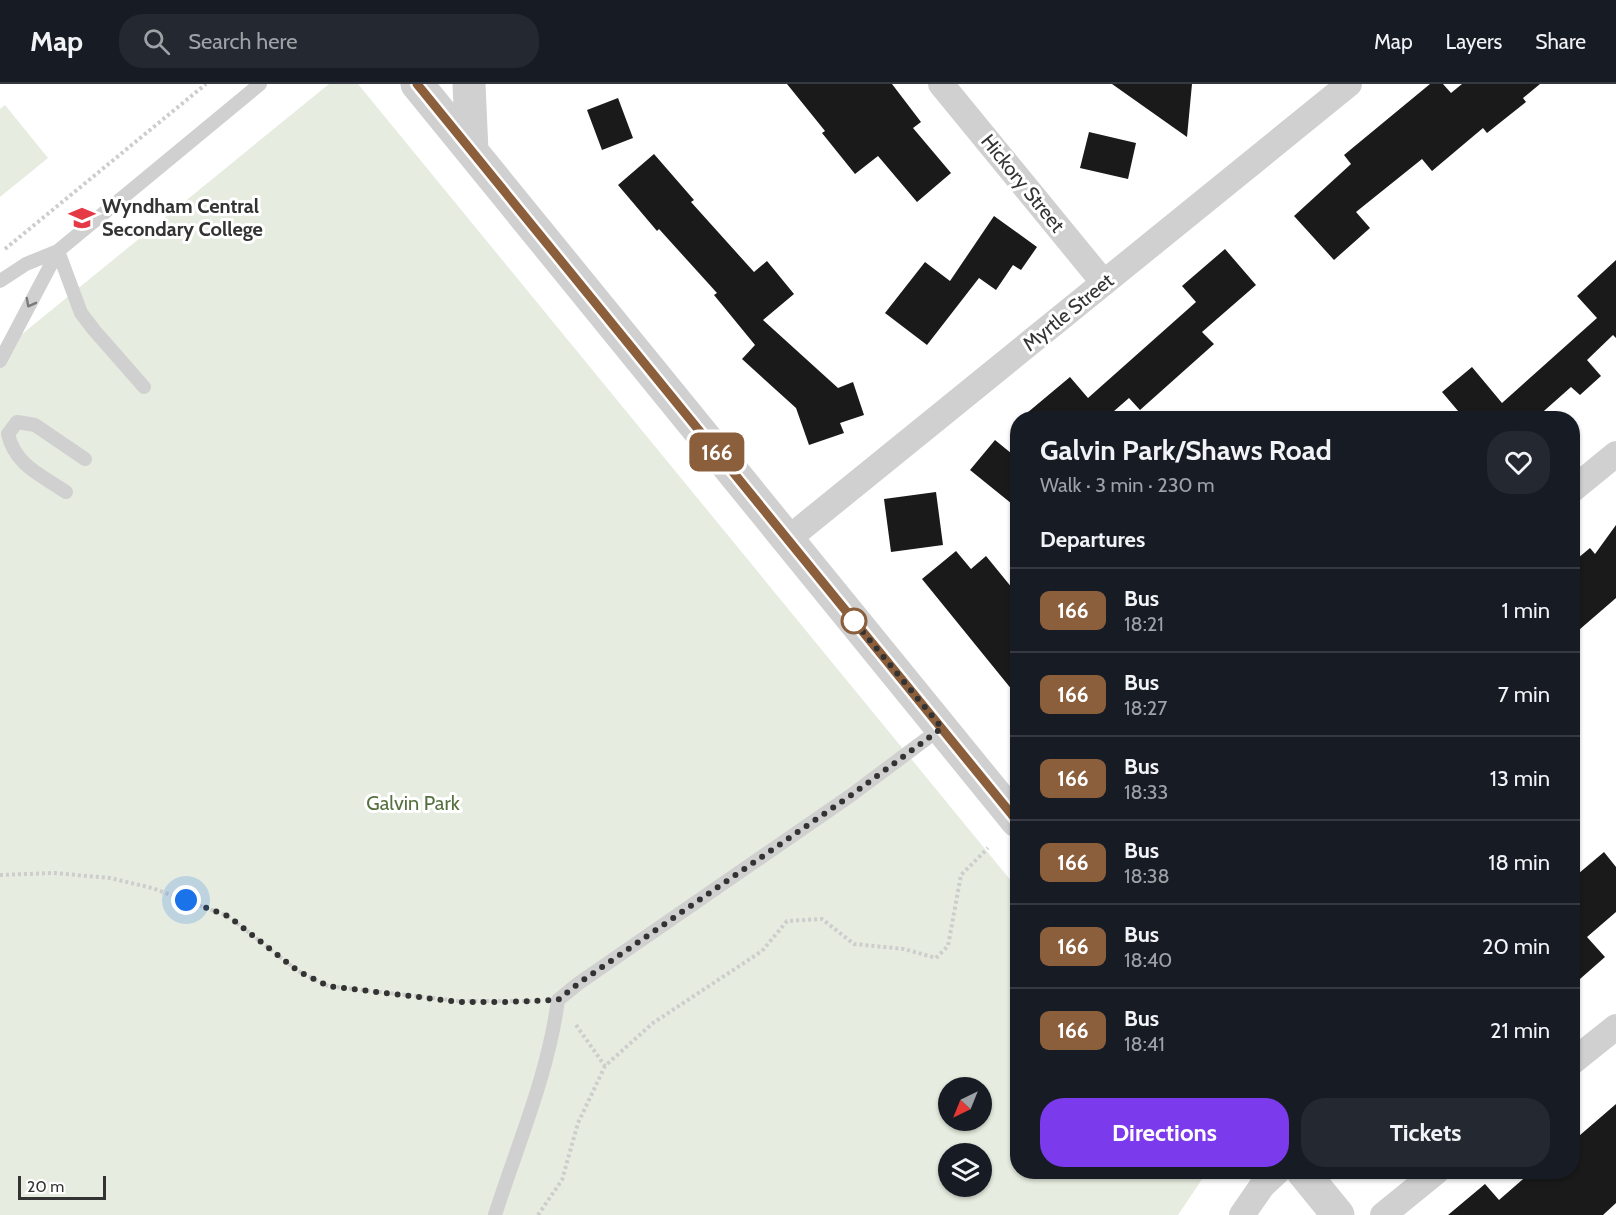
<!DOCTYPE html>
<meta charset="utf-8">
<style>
:root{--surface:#171b24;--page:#242831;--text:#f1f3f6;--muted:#9ea1a6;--line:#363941;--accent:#7c3aed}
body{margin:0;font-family:Cabin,sans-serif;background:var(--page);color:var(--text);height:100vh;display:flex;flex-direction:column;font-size:22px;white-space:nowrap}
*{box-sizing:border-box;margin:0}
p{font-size:20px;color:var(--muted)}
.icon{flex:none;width:33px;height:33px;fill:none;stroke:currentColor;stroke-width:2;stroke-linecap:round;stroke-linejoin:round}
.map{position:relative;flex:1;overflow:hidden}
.panel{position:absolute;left:1010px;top:327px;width:570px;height:768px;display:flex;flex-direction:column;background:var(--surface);border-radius:24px;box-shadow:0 2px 4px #0004}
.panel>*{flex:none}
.badge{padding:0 12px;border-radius:9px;font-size:21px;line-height:39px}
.needle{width:39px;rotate:223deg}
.tools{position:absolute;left:938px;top:993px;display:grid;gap:12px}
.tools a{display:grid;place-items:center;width:54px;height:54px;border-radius:50%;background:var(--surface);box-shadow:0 2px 4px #0004;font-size:30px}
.scale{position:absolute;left:18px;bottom:15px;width:88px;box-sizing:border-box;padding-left:6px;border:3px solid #333;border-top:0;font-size:16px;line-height:21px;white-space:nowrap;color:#333;-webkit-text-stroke:4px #fff;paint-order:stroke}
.you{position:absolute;width:30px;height:30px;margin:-15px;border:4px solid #fff;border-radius:50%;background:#1a73e8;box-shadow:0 0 0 9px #1a73e833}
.map>.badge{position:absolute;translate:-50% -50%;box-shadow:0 0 0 3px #fff}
h2{padding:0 30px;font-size:22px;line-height:54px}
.round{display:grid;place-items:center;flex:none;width:63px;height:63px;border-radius:24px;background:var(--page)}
.headline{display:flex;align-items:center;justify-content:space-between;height:102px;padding:0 30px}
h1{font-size:28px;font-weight:700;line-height:45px}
.button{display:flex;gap:12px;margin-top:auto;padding:12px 30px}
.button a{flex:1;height:69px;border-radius:24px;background:var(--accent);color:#fff;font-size:24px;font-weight:700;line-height:69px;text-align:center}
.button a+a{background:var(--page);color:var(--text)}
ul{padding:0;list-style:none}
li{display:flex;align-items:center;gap:18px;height:84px;padding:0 30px;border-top:2px solid var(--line)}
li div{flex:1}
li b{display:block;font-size:22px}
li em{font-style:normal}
li .badge{min-width:66px;font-weight:700;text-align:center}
header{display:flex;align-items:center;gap:36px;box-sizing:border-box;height:84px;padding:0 30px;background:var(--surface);border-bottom:2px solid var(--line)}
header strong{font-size:28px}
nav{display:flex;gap:33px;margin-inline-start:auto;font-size:21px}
.search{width:420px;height:54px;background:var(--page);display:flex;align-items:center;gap:15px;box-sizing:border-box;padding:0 21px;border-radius:24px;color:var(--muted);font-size:22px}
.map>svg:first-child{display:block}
.green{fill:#e6ecdf;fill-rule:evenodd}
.building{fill:#1a1a1a}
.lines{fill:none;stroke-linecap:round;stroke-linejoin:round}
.path{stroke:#cdcdcd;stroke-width:4;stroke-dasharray:3 3;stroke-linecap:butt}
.service{stroke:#d0d0d0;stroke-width:14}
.minor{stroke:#d0d0d0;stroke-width:26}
.tertiary{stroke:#d0d0d0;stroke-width:33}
.oneway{stroke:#7a7a7a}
.line-casing{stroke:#fff;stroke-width:14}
.line{stroke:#8b5e3c;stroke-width:9}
.walk{stroke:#333;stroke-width:6;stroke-dasharray:0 10.8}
.stop-dot{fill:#fff;stroke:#8b5e3c;stroke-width:3}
.labels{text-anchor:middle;stroke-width:6;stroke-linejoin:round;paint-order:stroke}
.street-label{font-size:20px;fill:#333;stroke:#fff}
.poi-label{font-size:20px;font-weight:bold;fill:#333;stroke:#fff;text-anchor:start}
.park-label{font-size:20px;fill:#56703f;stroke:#fff}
</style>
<header>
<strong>Map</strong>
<div class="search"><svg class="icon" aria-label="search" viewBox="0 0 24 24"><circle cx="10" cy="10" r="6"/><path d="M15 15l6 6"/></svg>Search here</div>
<nav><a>Map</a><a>Layers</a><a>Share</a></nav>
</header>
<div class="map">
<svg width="1616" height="1131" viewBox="0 0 1616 1131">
<rect width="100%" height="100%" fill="#fff"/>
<!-- green -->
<path class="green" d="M 329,0 L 358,0 L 1017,804 L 1017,1088 L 1207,1088 L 1178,1131 L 0,1131 L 0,268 ZM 948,1004 L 981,1004 L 981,1036 L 948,1036 ZM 948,1070 L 981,1070 L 981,1102 L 948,1102 Z
M 5,21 L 48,74 L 0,113 L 0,25 Z"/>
<!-- building -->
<path class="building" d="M 787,0 L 892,0 L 921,38 L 913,44 L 951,89 L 917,118 L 878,72 L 855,90 L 822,49 L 825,47 Z
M 1112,0 L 1192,0 L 1187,53 Z
M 1430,0 L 1443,0 L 1451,9 L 1462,0 L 1540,0 L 1523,14 L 1526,18 L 1487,49 L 1483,44 L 1432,87 L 1422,75 L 1356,128 L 1370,144 L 1334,176 L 1294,132 L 1351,80 L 1344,71 Z
M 618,14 L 633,54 L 602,66 L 587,26 Z
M 1089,48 L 1136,59 L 1128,95 L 1080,84 Z
M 654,70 L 694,116 L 691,118 L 754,188 L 767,177 L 794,210 L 763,236 L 838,304 L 853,298 L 864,331 L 840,339 L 844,349 L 809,361 L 796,324 L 742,275 L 755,261 L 714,211 L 717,209 L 659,145 L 657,147 L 618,101 Z
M 994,132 L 1037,163 L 1021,186 L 1013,181 L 996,206 L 979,194 L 927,261 L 885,229 L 925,178 L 950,197 Z
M 1225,165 L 1256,201 L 1202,248 L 1214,260 L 1140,326 L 1129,314 L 1106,334 L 1021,334 L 1070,293 L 1088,314 L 1196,218 L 1182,202 Z
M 1616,176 L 1616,254 L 1613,251 L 1587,276 L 1601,292 L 1580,311 L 1571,303 L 1536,334 L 1464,334 L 1442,308 L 1472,283 L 1502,319 L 1597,234 L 1577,212 Z
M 995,356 L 1017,374 L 1017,424 L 970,386 Z
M 936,408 L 943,461 L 891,468 L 884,415 Z
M 1616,441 L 1616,514 L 1572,552 L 1572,479 L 1590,464 L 1595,470 Z
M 956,467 L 971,485 L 986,472 L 1017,510 L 1017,612 L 922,495 Z
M 1604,768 L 1616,783 L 1616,828 L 1587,853 L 1605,873 L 1572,902 L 1572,795 Z
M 1616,1020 L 1616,1119 L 1603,1131 L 1448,1131 L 1485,1100 L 1499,1116 L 1531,1088 L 1572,1088 L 1572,1058 Z"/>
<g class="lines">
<!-- path -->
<path class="path" d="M 5,165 L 206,0
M 0,791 L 54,789 L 110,794 L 152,804 L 228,832 L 298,887 L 328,902 L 459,917 L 536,917
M 576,941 L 605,982
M 538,1131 L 562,1096 L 578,1039 L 605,982 L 653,939 L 762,867 L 787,837 L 822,835 L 854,860 L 904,865 L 936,874 L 948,862 L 961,791 L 988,764"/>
<!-- service -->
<path class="service" d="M 58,167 L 81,229 L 94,246 L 144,303
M 0,197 L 26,180 L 58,167 L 260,0
M 0,277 L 58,167
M 66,408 C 41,391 15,381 8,350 L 17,338 L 35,341 L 85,375
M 495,1131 C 518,1059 548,991 558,916 L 579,899 L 850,712 L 941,644"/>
<!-- minor -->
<path class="minor" d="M 941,0 L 1104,199
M 1572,406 L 1616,370
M 788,455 L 1349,0
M 1572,978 L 1616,943
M 1242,1131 L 1262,1102 L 1277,1088
M 1383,1131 L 1436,1088"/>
<!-- tertiary -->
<path class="tertiary" d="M 417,0 L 1017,737
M 469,0 L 472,67
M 1303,1088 L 1338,1131"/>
</g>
<!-- one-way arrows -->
<defs><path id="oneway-chevron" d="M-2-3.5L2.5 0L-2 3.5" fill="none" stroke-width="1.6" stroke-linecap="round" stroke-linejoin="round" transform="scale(1.5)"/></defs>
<use class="oneway" href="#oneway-chevron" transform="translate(30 219) rotate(118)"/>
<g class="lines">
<!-- line casing -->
<g class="line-casing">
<path id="line" d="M 417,0 L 1017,737"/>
</g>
<!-- line -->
<use href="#line" class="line"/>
<!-- walk -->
<path class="walk" d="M 186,816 L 228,832 L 298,887 L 328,902 L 459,918 L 504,918 L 558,916 L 579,899 L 850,712 L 942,644 L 854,537"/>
</g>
<!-- icons -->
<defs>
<g id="school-bare" transform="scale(2.07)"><path d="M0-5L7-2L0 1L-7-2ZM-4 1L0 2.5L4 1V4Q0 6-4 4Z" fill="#e63946" stroke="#fff" stroke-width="2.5" paint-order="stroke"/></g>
</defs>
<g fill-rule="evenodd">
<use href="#school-bare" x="82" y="134"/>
</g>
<!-- markers -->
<circle class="stop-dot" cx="854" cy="537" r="12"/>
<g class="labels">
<!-- street labels -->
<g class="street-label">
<text transform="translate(1023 99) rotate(51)" y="7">Hickory Street</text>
<text transform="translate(1068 228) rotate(-39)" y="7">Myrtle Street</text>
</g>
<!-- poi labels -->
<g class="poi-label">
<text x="102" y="129">Wyndham Central<tspan x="102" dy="23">Secondary College</tspan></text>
</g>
<!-- park labels -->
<g class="park-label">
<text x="413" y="726">Galvin Park</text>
</g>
</g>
</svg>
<div class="tools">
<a><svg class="needle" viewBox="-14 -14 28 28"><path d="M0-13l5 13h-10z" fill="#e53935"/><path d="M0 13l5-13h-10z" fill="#9ea1a6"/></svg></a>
<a><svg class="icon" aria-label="layers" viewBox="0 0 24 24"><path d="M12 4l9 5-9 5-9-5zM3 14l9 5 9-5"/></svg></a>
</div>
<div class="scale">20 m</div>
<div class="you" style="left:186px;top:816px"></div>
<b class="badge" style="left:717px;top:368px;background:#8b5e3c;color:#fff">166</b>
<section class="panel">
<div class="headline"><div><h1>Galvin Park/Shaws Road</h1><p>Walk · 3 min · 230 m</p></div><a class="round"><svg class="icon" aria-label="heart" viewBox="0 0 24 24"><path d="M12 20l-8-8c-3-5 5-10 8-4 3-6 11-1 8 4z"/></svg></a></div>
<h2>Departures</h2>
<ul>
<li><span class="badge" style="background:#8b5e3c;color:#fff">166</span><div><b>Bus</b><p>18:21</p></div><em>1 min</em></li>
<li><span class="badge" style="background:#8b5e3c;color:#fff">166</span><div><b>Bus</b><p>18:27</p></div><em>7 min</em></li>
<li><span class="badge" style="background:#8b5e3c;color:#fff">166</span><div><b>Bus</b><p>18:33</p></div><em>13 min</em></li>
<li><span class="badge" style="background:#8b5e3c;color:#fff">166</span><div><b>Bus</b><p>18:38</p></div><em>18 min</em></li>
<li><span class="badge" style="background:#8b5e3c;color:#fff">166</span><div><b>Bus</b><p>18:40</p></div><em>20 min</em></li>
<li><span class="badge" style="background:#8b5e3c;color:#fff">166</span><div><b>Bus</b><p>18:41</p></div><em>21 min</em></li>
</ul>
<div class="button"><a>Directions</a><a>Tickets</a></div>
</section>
</div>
